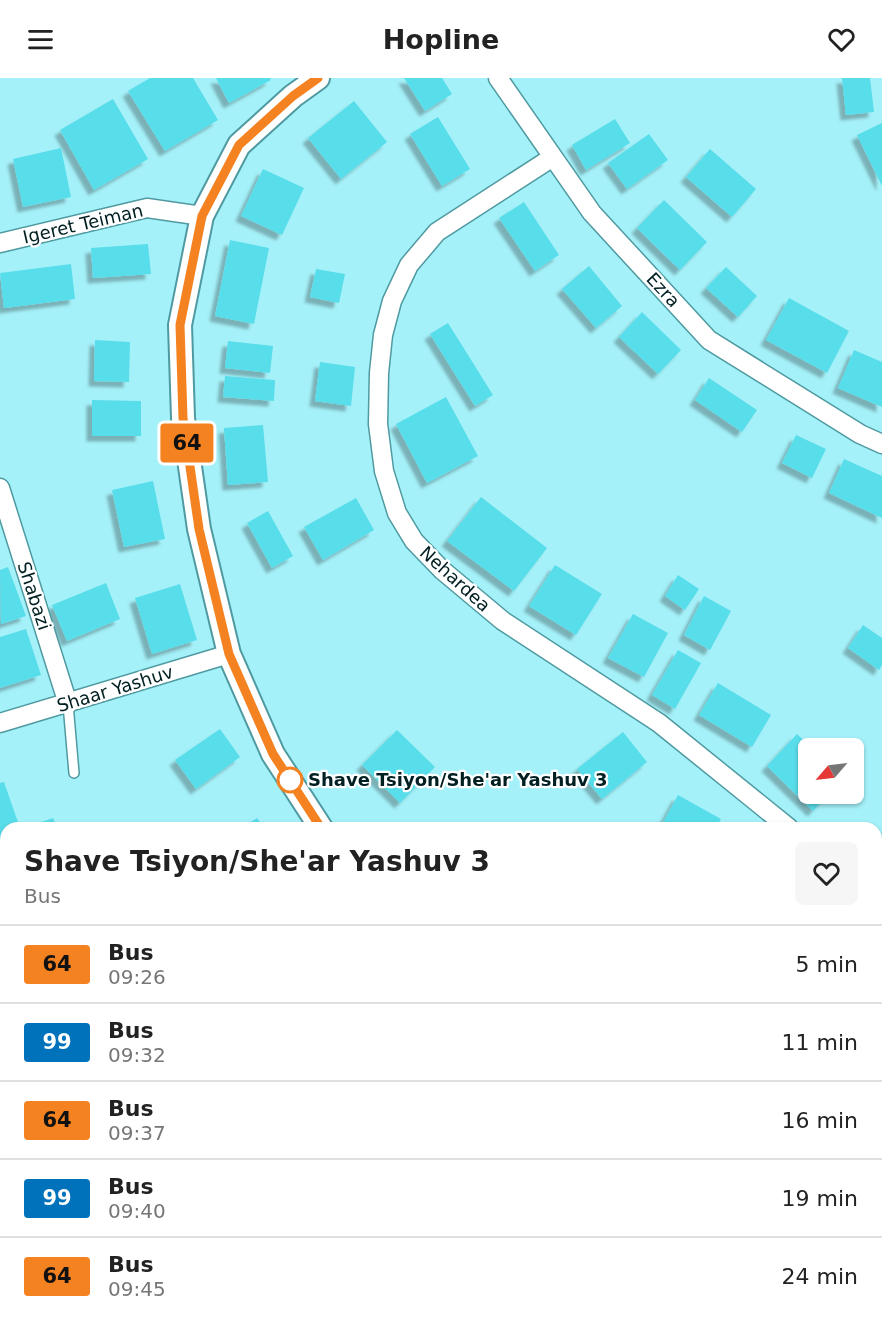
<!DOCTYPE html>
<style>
:root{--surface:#fff;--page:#f6f6f6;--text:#222;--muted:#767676;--line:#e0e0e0}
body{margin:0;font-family:"DejaVu Sans",sans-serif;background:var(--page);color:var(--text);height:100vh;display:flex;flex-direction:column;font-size:22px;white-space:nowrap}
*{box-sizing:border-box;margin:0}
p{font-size:20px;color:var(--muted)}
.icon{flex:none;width:33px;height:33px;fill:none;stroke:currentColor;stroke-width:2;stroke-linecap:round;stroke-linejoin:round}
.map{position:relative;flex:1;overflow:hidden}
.sheet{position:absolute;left:0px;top:744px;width:882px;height:506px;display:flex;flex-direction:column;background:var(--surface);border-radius:18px 18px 0 0;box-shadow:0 2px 4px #0004}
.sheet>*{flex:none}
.badge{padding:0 12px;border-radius:4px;font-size:21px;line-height:39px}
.needle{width:39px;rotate:242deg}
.fabs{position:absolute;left:798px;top:660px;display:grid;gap:12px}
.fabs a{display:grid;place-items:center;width:66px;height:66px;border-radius:9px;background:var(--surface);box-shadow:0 2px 4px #0004;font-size:30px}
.map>.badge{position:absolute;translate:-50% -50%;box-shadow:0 0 0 3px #fff}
.round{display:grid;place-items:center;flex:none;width:63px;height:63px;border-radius:9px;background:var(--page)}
.head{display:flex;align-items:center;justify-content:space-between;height:102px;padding:0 24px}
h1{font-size:28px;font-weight:800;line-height:45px}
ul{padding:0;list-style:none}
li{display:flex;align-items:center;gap:18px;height:78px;padding:0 24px;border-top:2px solid var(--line)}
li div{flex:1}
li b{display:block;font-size:22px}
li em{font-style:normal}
li .badge{min-width:66px;font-weight:700;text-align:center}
header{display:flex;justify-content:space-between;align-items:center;height:78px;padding:0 24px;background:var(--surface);font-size:27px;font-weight:800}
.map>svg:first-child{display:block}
.built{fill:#8fe7f0}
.building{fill:#58ddea;filter:url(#shadow)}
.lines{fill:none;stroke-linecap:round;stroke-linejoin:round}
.service-casing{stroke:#4f9aa1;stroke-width:12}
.minor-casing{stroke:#4f9aa1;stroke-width:21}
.tertiary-casing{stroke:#4f9aa1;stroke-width:26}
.service{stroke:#fff;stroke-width:9}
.minor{stroke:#fff;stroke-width:18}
.tertiary{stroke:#fff;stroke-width:22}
.line-casing{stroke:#fff;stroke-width:14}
.line{stroke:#f58220;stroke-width:9}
.stop-dot{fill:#fff;stroke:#f58220;stroke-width:3}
.labels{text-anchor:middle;stroke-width:4.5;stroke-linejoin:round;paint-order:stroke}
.street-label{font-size:18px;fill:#001f22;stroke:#fff}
.stop-label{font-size:18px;font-weight:bold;fill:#001f22;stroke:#fff;text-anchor:start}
</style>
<header><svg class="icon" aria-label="menu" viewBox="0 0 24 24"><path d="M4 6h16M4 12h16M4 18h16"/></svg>Hopline<svg class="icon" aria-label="heart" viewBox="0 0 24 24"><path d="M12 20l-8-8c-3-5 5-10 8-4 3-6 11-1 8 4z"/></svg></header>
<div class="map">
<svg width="882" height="1249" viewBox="0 0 882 1249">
<defs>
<filter id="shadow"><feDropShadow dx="-5.5" dy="5.5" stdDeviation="1.5" flood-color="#0004"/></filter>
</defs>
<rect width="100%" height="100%" fill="#a5f1f9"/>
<!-- built -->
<path class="built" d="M 0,997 L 2,1005 L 6,1005 L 6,1244 L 639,1244 L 641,1249 L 0,1249 Z"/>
<!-- building -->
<path class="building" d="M 150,0 L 193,0 L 218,42 L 165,73 L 128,13 Z
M 216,0 L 270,0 L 271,2 L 229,25 Z
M 404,0 L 442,0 L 452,16 L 425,33 Z
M 842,0 L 870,0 L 874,34 L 846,37 Z
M 113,21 L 148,81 L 94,112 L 60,52 Z
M 354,23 L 387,64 L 341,101 L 308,60 Z
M 438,39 L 470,91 L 442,108 L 410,56 Z
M 615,41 L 630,65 L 586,92 L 572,67 Z
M 882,45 L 882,108 L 857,57 Z
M 649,56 L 668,82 L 627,111 L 608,85 Z
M 61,70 L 71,119 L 23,129 L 13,81 Z
M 710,71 L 756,111 L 732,139 L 686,99 Z
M 263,91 L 304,110 L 282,157 L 241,138 Z
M 664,122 L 707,164 L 680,192 L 637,150 Z
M 524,124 L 559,177 L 535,193 L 499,140 Z
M 230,162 L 269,170 L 254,246 L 215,238 Z
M 148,166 L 151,196 L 93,200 L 91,170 Z
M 71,186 L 75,221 L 4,230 L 0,195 Z
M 589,188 L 622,228 L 596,250 L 562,211 Z
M 726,189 L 757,218 L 738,239 L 706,210 Z
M 316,191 L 345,196 L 339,225 L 310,219 Z
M 789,220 L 849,253 L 827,295 L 766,262 Z
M 642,234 L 681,272 L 658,296 L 619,259 Z
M 448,245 L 493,317 L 475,328 L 430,256 Z
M 95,262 L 130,264 L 129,304 L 94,303 Z
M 228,263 L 273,268 L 270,295 L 225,290 Z
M 854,272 L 882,284 L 882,329 L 838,310 Z
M 320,284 L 355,289 L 351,328 L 315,323 Z
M 225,298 L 275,302 L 274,323 L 223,319 Z
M 709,300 L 757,332 L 742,354 L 695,322 Z
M 446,319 L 478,378 L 427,405 L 396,346 Z
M 92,322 L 141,323 L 141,358 L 92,358 Z
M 263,347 L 268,404 L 228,407 L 224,350 Z
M 796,357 L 826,371 L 812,400 L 782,385 Z
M 844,381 L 882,398 L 882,440 L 829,415 Z
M 153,403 L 165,461 L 124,469 L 112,412 Z
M 481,419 L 547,470 L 514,513 L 447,463 Z
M 356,420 L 374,452 L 323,482 L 304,449 Z
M 268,433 L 293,478 L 272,490 L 247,445 Z
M 555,487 L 602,516 L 576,557 L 529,528 Z
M 8,489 L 26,538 L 1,546 L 0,492 Z
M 678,497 L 699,511 L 685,532 L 665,518 Z
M 106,505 L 120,541 L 67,563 L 52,527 Z
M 180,506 L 197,562 L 152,576 L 135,520 Z
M 704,518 L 731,533 L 710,572 L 684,557 Z
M 633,536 L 668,555 L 644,599 L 608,580 Z
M 863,547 L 882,560 L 882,587 L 879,592 L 848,570 Z
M 26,551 L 41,597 L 0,610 L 0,559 Z
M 678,572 L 701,585 L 675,631 L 652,617 Z
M 718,605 L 771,637 L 752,669 L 699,637 Z
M 220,651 L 240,679 L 196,711 L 175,682 Z
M 397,652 L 435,689 L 400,725 L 362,687 Z
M 623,654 L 647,684 L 602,721 L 577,691 Z
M 797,656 L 812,670 L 808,670 L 808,716 L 829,716 L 813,733 L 767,688 Z
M 4,704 L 20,750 L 6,750 L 6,762 L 0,764 L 0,705 Z
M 678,717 L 721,741 L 716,750 L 660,750 Z
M 53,740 L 57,750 L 30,750 L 30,748 Z
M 257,740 L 264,750 L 241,750 Z
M 876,773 L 882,780 L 882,814 L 876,820 Z
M 876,989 L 882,1015 L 882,1023 L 876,1024 Z
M 882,1149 L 882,1211 L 880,1212 L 882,1216 L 882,1249 L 839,1249 L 836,1244 L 876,1244 L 876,1152 Z"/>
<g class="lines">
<!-- service casing -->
<g class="service-casing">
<path id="service" d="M 68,626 L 74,695
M 876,1127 L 882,1124"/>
</g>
<!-- minor casing -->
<g class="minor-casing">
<path id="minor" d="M 498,0 L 592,135 L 709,262 L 860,356 L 882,366
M 553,79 L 437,154 L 409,187 L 392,223 L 383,257 L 379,295 L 378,346 L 384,393 L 397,435 L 414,463 L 442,492 L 503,543 L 659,645 L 789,750
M 0,165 L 147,130 L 202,138
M 0,410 L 68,626
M 0,645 L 229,576
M 876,875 L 882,884"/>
</g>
<!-- tertiary casing -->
<g class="tertiary-casing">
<path id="tertiary" d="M 318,0 L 293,18 L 239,67 L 202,138 L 180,247 L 183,340 L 199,451 L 229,576 L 273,676 L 321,750
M 876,892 L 882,890"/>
</g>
<!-- service -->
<use href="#service" class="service"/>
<!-- minor -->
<use href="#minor" class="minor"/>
<!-- tertiary -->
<use href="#tertiary" class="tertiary"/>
</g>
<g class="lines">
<!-- line casing -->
<g class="line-casing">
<path id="line" d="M 318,0 L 293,18 L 239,67 L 202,138 L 180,247 L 183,340 L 199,451 L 229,576 L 273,676 L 321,750"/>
</g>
<!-- line -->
<use href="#line" class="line"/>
</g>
<!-- markers -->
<circle class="stop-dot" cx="290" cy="702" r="12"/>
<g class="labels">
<!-- street labels -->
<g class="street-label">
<text transform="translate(83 146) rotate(-13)" y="6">Igeret Teiman</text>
<text transform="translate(663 212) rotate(47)" y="6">Ezra</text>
<text transform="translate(455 501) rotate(42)" y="6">Nehardea</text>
<text transform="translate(34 518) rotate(72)" y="6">Shabazi</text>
<text transform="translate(115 611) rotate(-17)" y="6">Shaar Yashuv</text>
</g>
<!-- stop labels -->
<g class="stop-label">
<text x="308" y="708">Shave Tsiyon/She'ar Yashuv 3</text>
</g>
</g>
</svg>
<div class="fabs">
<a><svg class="needle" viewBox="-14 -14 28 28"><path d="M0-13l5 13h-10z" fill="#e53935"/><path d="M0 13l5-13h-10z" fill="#767676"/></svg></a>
</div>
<b class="badge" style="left:187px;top:365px;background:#f58220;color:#111">64</b>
<section class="sheet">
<div class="head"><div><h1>Shave Tsiyon/She'ar Yashuv 3</h1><p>Bus</p></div><a class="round"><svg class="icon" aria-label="heart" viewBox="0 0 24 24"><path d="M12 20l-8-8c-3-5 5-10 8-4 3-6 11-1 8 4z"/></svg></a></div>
<ul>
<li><span class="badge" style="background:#f58220;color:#111">64</span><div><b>Bus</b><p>09:26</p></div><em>5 min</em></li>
<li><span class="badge" style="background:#0072bc;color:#fff">99</span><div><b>Bus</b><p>09:32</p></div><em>11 min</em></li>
<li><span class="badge" style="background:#f58220;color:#111">64</span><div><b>Bus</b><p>09:37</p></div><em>16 min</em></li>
<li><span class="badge" style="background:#0072bc;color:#fff">99</span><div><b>Bus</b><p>09:40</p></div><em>19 min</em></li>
<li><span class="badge" style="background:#f58220;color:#111">64</span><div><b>Bus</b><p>09:45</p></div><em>24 min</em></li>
</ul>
</section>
</div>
